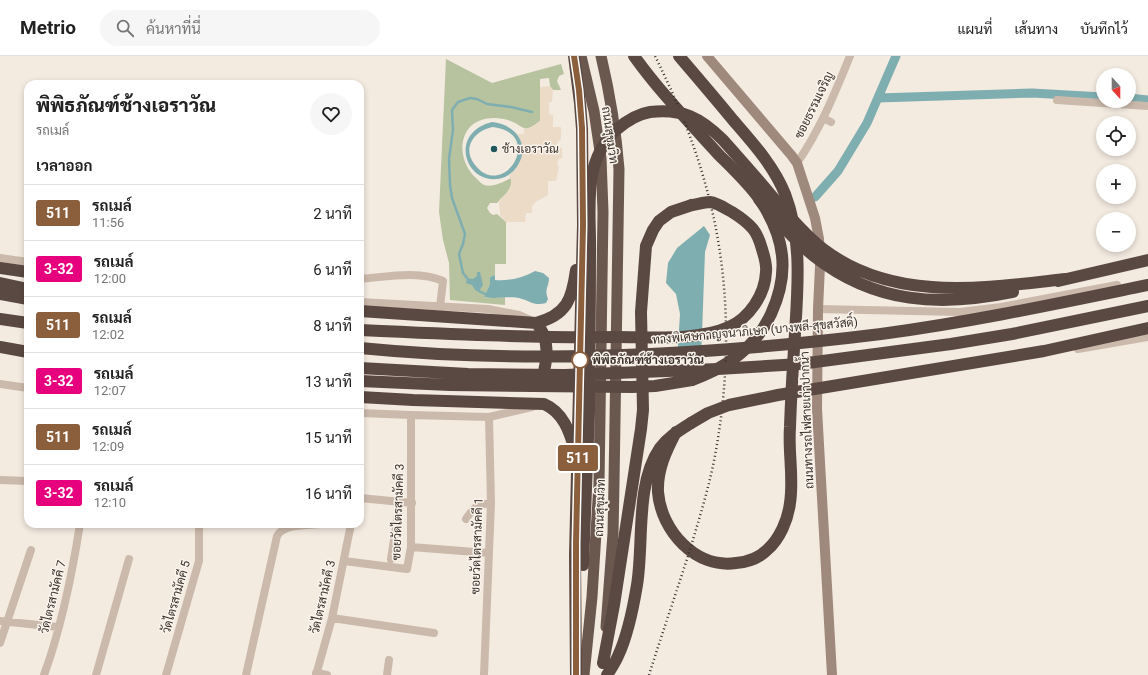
<!DOCTYPE html>
<html lang="th">
<meta charset="utf-8">
<style>
:root{--surface:#fff;--page:#f6f6f6;--text:#222;--muted:#767676;--line:#e0e0e0}
body{margin:0;font-family:Roboto,Sarabun,sans-serif;background:var(--page);color:var(--text);height:100vh;display:flex;flex-direction:column;font-size:15px;white-space:nowrap}
*{box-sizing:border-box;margin:0}
p{font-size:13px;color:var(--muted)}
.icon{flex:none;width:22px;height:22px;fill:none;stroke:currentColor;stroke-width:2;stroke-linecap:round;stroke-linejoin:round}
.map{position:relative;flex:1;overflow:hidden}
.side{position:absolute;left:24px;top:24px;width:340px;height:448px;display:flex;flex-direction:column;background:var(--surface);border-radius:12px;box-shadow:0 2px 6px #0003}
.side>*{flex:none}
.badge{padding:0 8px;border-radius:3px;font-size:14px;line-height:26px}
.needle{width:26px;rotate:159deg}
.fabs{position:absolute;left:1096px;top:12px;display:grid;gap:8px}
.fabs a{display:grid;place-items:center;width:40px;height:40px;border-radius:50%;background:var(--surface);box-shadow:0 2px 6px #0003;font-size:20px}
.map>.badge{position:absolute;translate:-50% -50%;box-shadow:0 0 0 2px #fff}
h2{padding:0 12px;font-size:15px;line-height:36px}
.round{display:grid;place-items:center;flex:none;width:42px;height:42px;border-radius:21px;background:var(--page)}
.overview{display:flex;align-items:center;justify-content:space-between;height:68px;padding:0 12px}
h1{font-size:19px;font-weight:800;line-height:30px}
ul{padding:0;list-style:none}
li{display:flex;align-items:center;gap:12px;height:56px;padding:0 12px;border-top:1px solid var(--line)}
li div{flex:1}
li b{display:block;font-size:15px}
li em{font-style:normal}
li .badge{min-width:44px;font-weight:700;text-align:center}
header{display:flex;align-items:center;gap:24px;box-sizing:border-box;height:56px;padding:0 20px;background:var(--surface);border-bottom:1px solid var(--line)}
header strong{font-size:19px}
nav{display:flex;gap:22px;margin-inline-start:auto;font-size:14px}
.search{width:280px;height:36px;background:var(--page);display:flex;align-items:center;gap:10px;box-sizing:border-box;padding:0 14px;border-radius:22px;color:var(--muted);font-size:15px}
.map>svg:first-child{display:block}
.green{fill:#b7c29f}
.plaza{fill:#ebdbc7}
.water{fill:#7faeb0;fill-rule:evenodd}
.lines{fill:none;stroke-linecap:round;stroke-linejoin:round}
.stream{stroke:#7faeb0;stroke-width:2.5}
.canal{stroke:#7faeb0;stroke-width:9}
.minor{stroke:#cbbaab;stroke-width:8}
.secondary{stroke:#9f897c;stroke-width:10}
.trunk{stroke:#6a584f;stroke-width:11}
.motorway{stroke:#5a4942;stroke-width:12}
.rail{stroke:#392f2a;stroke-width:2.5;stroke-dasharray:1 3;stroke-linecap:butt}
.motorway-bridge{stroke:#5a4942;stroke-width:12}
.line-casing{stroke:#fff;stroke-width:9}
.line{stroke:#8b5e3c;stroke-width:6}
.poi-dot{fill:#20575b;stroke:#faf4ec;stroke-width:1.5}
.stop-dot{fill:#fff;stroke:#8b5e3c;stroke-width:2}
.labels{text-anchor:middle;stroke-width:3;stroke-linejoin:round;paint-order:stroke}
.street-label{font-size:12px;fill:#392f2a;stroke:#faf4ec}
.poi-label{font-size:12px;fill:#392f2a;stroke:#faf4ec;text-anchor:start}
.stop-label{font-size:12px;font-weight:bold;fill:#392f2a;stroke:#faf4ec;text-anchor:start}
</style>
<header>
<strong>Metrio</strong>
<div class="search"><svg class="icon" aria-label="search" viewBox="0 0 24 24"><circle cx="10" cy="10" r="6"/><path d="M15 15l6 6"/></svg>ค้นหาที่นี่</div>
<nav><a>แผนที่</a><a>เส้นทาง</a><a>บันทึกไว้</a></nav>
</header>
<div class="map">
<svg width="1148" height="619" viewBox="0 0 1148 619">
<rect width="100%" height="100%" fill="#f3eae0"/>
<!-- green -->
<path class="green" d="M 446,3 L 492,27 L 561,8 L 564,18 L 559,20 L 557,25 L 561,34 L 553,34 L 550,30 L 549,22 L 540,23 L 540,65 C 536,68 529,74 524,72 C 520,71 517,67 513,66 C 500,60 480,60 470,71 C 456,87 463,111 477,123 C 479,125 482,128 484,129 C 493,132 503,126 511,122 C 513,134 504,139 497,147 L 490,147 L 487,152 L 490,157 L 493,159 L 497,158 L 506,166 L 506,208 L 495,208 L 495,219 L 490,221 L 490,228 L 484,241 C 492,243 497,241 505,241 L 505,249 L 450,244 L 449,207 L 443,184 L 439,156 Z"/>
<!-- plaza -->
<path class="plaza" d="M 550,30 L 553,34 L 552,46 L 549,46 L 549,58 L 553,59 L 553,71 L 561,71 L 561,83 L 557,87 L 559,91 L 562,92 L 562,102 L 559,103 L 557,107 L 559,111 L 556,125 L 548,125 L 548,139 L 537,145 L 532,150 L 532,157 L 526,157 L 525,166 L 506,166 L 500,159 L 499,144 L 507,137 L 511,131 L 511,124 L 509,119 L 516,113 L 521,86 L 517,78 L 524,78 L 524,73 L 530,72 L 540,65 L 540,31 Z"/>
<!-- water -->
<path class="water" d="M 492,66 C 514,68 531,87 518,109 C 515,114 511,118 505,121 C 468,135 445,78 492,66 ZM 493,71 C 546,78 503,145 475,109 C 461,92 475,74 493,71 Z
M 704,170 L 710,179 L 705,196 L 701,305 L 679,305 L 678,289 L 680,258 L 676,238 L 666,227 L 668,207 L 677,192 Z
M 535,215 L 543,217 L 549,222 C 549,231 544,233 548,243 L 546,247 C 534,250 532,246 522,243 C 509,239 496,244 484,241 L 490,228 L 490,221 L 495,219 L 495,224 C 509,225 523,222 535,215 Z
M 477,216 L 480,216 L 483,229 L 479,235 L 476,235 L 472,229 L 466,227 L 467,222 L 473,223 L 477,220 Z"/>
<g class="lines">
<!-- stream -->
<path class="stream" d="M 467,222 L 463,217 L 459,198 L 463,188 L 465,178 L 452,142 L 450,129 L 449,103 L 453,74 L 452,54 L 458,46 L 470,42 L 477,43 L 487,48 L 511,51 L 532,56
M 479,235 L 485,238"/>
<!-- canal -->
<path class="canal" d="M 878,42 L 1032,37 L 1103,41
M 1129,42 L 1148,44
M 815,141 L 838,115 L 867,67 L 896,0"/>
<!-- minor -->
<path class="minor" d="M 1057,44 L 1148,50
M 823,62 L 831,66
M 797,107 C 820,74 835,37 850,0
M 0,202 L 28,206
M 360,223 C 386,221 419,214 443,225 L 440,251
M 360,246 L 488,253 L 519,259 L 530,264
M 818,253 L 960,256 L 1001,251 L 1117,229
M 1078,293 L 1148,281
M 0,328 L 28,332
M 360,357 L 411,359 L 489,361 L 532,351
M 0,424 L 28,425
M 360,442 L 412,447
M 466,463 C 474,451 476,449 491,447
M 411,491 L 488,497
M 391,503 L 400,446
M 344,505 L 407,513 L 411,491 L 411,359
M 332,562 L 434,577
M 0,565 L 58,571
M 0,587 L 31,494
M 316,617 L 327,619
M 44,619 C 62,570 72,519 80,468
M 96,619 L 129,503
M 166,619 L 199,505 L 199,468
M 246,619 L 277,480 C 283,468 308,469 320,468
M 316,619 L 332,562 L 351,468
M 387,619 L 389,604
M 484,619 L 491,447 L 489,361"/>
<!-- secondary -->
<path class="secondary" d="M 707,0 L 792,100 L 797,107 L 815,162 L 819,183 L 820,210 L 818,253 L 817,353 L 832,619"/>
<!-- trunk -->
<path class="trunk" d="M 581,0 L 594,55 L 601,102 L 603,156 L 599,428 L 592,541 L 584,619
M 601,0 C 610,38 616,74 619,113 L 614,427 L 613,478 L 606,571"/>
<!-- motorway -->
<path class="motorway" d="M 574,0 L 580,47 L 582,73 L 583,169 L 575,499 L 576,619
M 634,0 C 659,35 690,67 719,99 C 732,112 750,129 760,144 C 785,181 790,217 771,258 C 756,291 726,312 692,324
M 0,212 L 28,216
M 0,227 L 28,233
M 0,238 L 28,243
M 360,255 L 536,267 C 567,259 572,243 576,214
M 0,263 L 28,267
M 536,267 C 551,282 547,305 542,324 L 540,327
M 0,291 L 28,296
M 360,341 L 413,344 L 544,348 C 563,356 570,376 575,395
M 676,376 C 666,395 657,414 658,436 C 661,475 696,513 736,507 C 747,506 759,502 767,494 C 780,483 788,463 790,447 C 794,422 788,396 790,371 C 791,340 793,308 795,277 C 798,230 802,182 785,138 C 774,110 752,86 733,64 C 715,42 697,21 679,0
M 583,509 L 589,356 L 589,300
M 603,607 L 614,549 L 641,373 L 643,354 L 641,256 L 646,190 L 653,174 L 659,165 L 671,156 L 692,149
M 607,619 C 611,613 615,607 618,600 C 628,579 633,553 637,529 C 644,487 635,428 660,392 C 668,381 680,374 691,367"/>
<!-- rail -->
<path class="rail" d="M 649,619 C 662,578 676,537 689,497 C 699,463 710,429 716,394 C 731,310 730,221 708,138 C 696,91 677,44 655,0"/>
<!-- motorway-bridge -->
<path class="motorway-bridge" d="M 759,143 C 776,163 794,184 814,200 C 875,248 941,251 1013,236
M 1058,225 L 1148,204
M 360,274 C 446,278 532,282 618,281 C 651,281 698,285 729,271 C 749,262 765,239 766,216 C 767,208 764,200 762,193 C 760,186 758,179 753,173 C 748,167 740,161 732,156 C 726,153 718,147 710,146 C 705,146 698,148 692,149
M 360,292 C 531,309 711,299 881,278 C 971,266 1060,247 1148,229
M 589,300 C 590,265 590,231 590,197 C 591,154 581,107 616,74 C 625,66 638,58 650,56 C 682,52 701,62 723,84 C 739,102 755,120 771,139 C 787,158 804,178 823,193 C 894,247 984,232 1066,223
M 360,312 L 468,318 L 565,319 L 718,313 L 800,308 L 951,288 L 1012,278 L 1148,250
M 360,325 L 450,329 L 632,331 L 655,330 L 692,324
M 691,367 L 708,357 L 729,349 L 778,339 L 1044,295 L 1148,272"/>
</g>
<g class="lines">
<!-- line casing -->
<g class="line-casing">
<path id="line" d="M 574,0 L 579,34 L 582,72 L 583,169 L 576,487 L 576,619"/>
</g>
<!-- line -->
<use href="#line" class="line"/>
</g>
<!-- markers -->
<circle class="poi-dot" cx="494" cy="93" r="4"/>
<circle class="stop-dot" cx="580" cy="304" r="8"/>
<g class="labels">
<!-- street labels -->
<g class="street-label">
<text transform="translate(814 49) rotate(-64)" y="4">ซอยธรรมเจริญ</text>
<text transform="translate(610 79) rotate(82)" y="4">ถนนสุขุมวิท</text>
<text transform="translate(755 275) rotate(-5)" y="4">ทางพิเศษกาญจนาภิเษก (บางพลี-สุขสวัสดิ์)</text>
<text transform="translate(807 364) rotate(-92)" y="4">ถนนทางรถไฟสายเก่าปากน้ำ</text>
<text transform="translate(600 452) rotate(-88)" y="4">ถนนสุขุมวิท</text>
<text transform="translate(398 456) rotate(-88)" y="4">ซอยวัดไตรสามัคคี 3</text>
<text transform="translate(477 490) rotate(-88)" y="4">ซอยวัดไตรสามัคคี 1</text>
<text transform="translate(53 541) rotate(-76)" y="4">วัดไตรสามัคคี 7</text>
<text transform="translate(176 541) rotate(-74)" y="4">วัดไตรสามัคคี 5</text>
<text transform="translate(323 541) rotate(-77)" y="4">วัดไตรสามัคคี 3</text>
</g>
<!-- poi labels -->
<g class="poi-label">
<text x="502" y="97">ช้างเอราวัณ</text>
</g>
<!-- stop labels -->
<g class="stop-label">
<text x="592" y="308">พิพิธภัณฑ์ช้างเอราวัณ</text>
</g>
</g>
</svg>
<div class="fabs">
<a><svg class="needle" viewBox="-14 -14 28 28"><path d="M0-13l5 13h-10z" fill="#e53935"/><path d="M0 13l5-13h-10z" fill="#767676"/></svg></a>
<a><svg class="icon" aria-label="locate" viewBox="0 0 24 24"><circle cx="12" cy="12" r="6"/><path d="M12 2v4M12 18v4M2 12h4M18 12h4"/></svg></a>
<a>+</a>
<a>−</a>
</div>
<b class="badge" style="left:578px;top:402px;background:#8b5e3c;color:#fff">511</b>
<section class="side">
<div class="overview"><div><h1>พิพิธภัณฑ์ช้างเอราวัณ</h1><p>รถเมล์</p></div><a class="round"><svg class="icon" aria-label="heart" viewBox="0 0 24 24"><path d="M12 20l-8-8c-3-5 5-10 8-4 3-6 11-1 8 4z"/></svg></a></div>
<h2>เวลาออก</h2>
<ul>
<li><span class="badge" style="background:#8b5e3c;color:#fff">511</span><div><b>รถเมล์</b><p>11:56</p></div><em>2 นาที</em></li>
<li><span class="badge" style="background:#e6007e;color:#fff">3-32</span><div><b>รถเมล์</b><p>12:00</p></div><em>6 นาที</em></li>
<li><span class="badge" style="background:#8b5e3c;color:#fff">511</span><div><b>รถเมล์</b><p>12:02</p></div><em>8 นาที</em></li>
<li><span class="badge" style="background:#e6007e;color:#fff">3-32</span><div><b>รถเมล์</b><p>12:07</p></div><em>13 นาที</em></li>
<li><span class="badge" style="background:#8b5e3c;color:#fff">511</span><div><b>รถเมล์</b><p>12:09</p></div><em>15 นาที</em></li>
<li><span class="badge" style="background:#e6007e;color:#fff">3-32</span><div><b>รถเมล์</b><p>12:10</p></div><em>16 นาที</em></li>
</ul>
</section>
</div>
